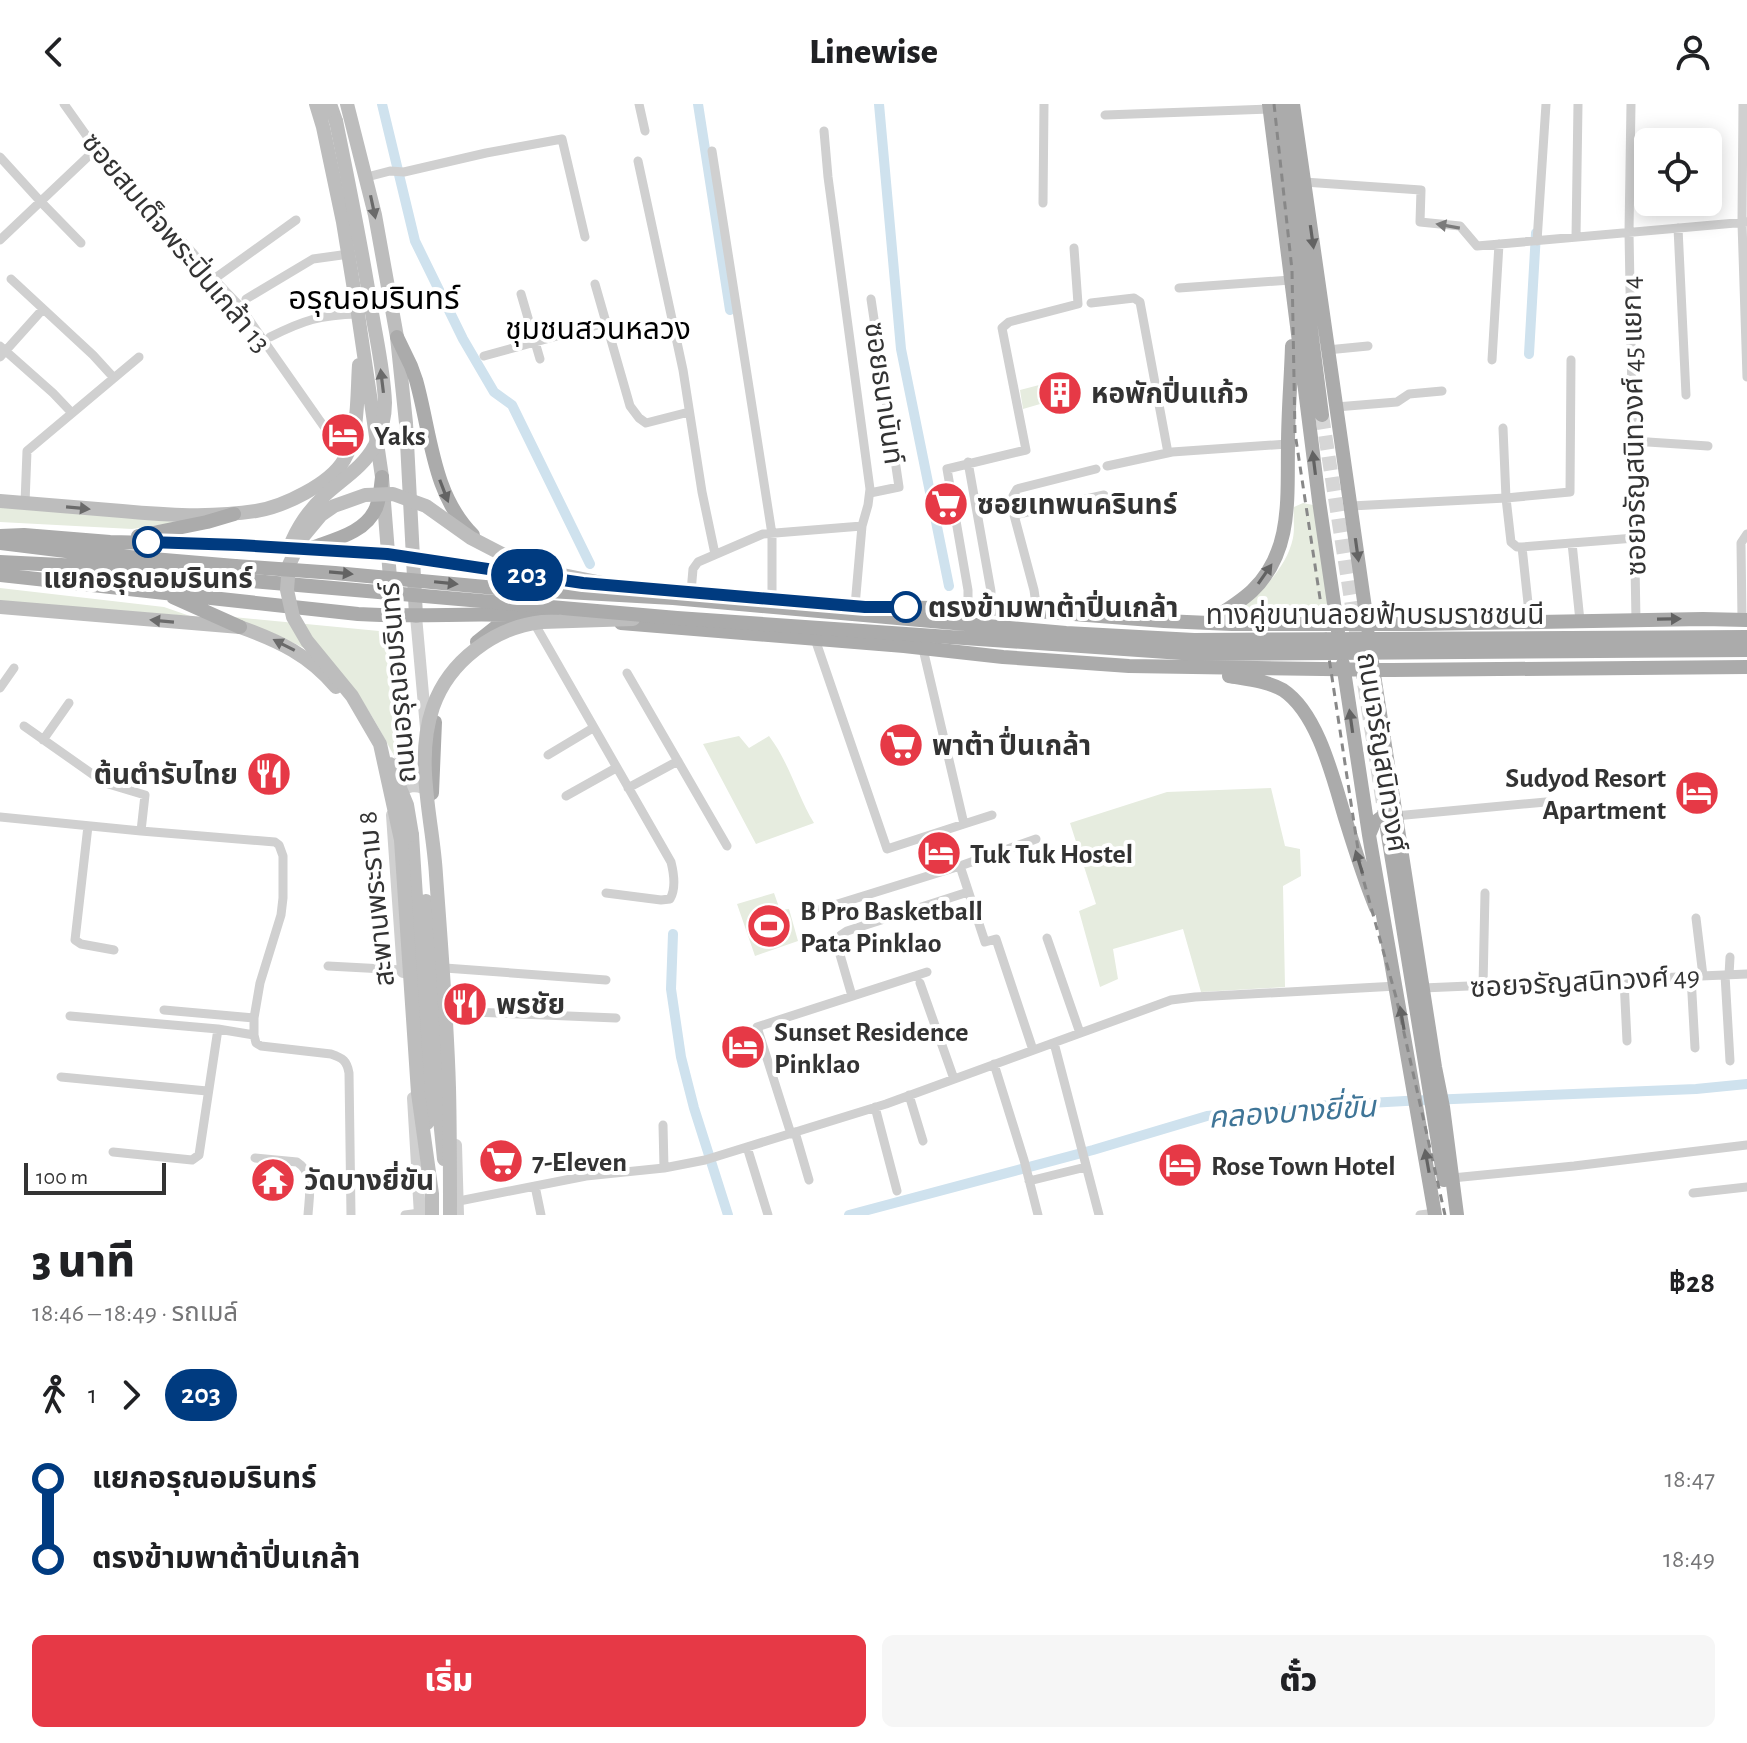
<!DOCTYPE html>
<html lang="th">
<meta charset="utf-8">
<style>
:root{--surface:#fff;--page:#f6f6f6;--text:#202124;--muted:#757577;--accent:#e63946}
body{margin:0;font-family:"Alegreya Sans","Noto Sans Thai",sans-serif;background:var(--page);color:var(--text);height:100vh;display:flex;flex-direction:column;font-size:30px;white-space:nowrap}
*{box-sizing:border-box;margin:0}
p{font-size:26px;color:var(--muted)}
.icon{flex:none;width:44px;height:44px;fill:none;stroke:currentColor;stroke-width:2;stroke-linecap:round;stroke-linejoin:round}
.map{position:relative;height:1111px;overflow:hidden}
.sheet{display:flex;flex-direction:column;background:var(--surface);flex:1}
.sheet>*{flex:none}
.badge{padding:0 16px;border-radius:26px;font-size:28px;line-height:52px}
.fabs{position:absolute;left:1634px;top:24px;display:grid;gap:16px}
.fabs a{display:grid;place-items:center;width:88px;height:88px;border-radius:12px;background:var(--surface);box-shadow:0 4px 20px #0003;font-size:40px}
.scale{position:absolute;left:24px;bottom:20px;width:142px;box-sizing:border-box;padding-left:8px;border:4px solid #333;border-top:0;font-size:22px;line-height:28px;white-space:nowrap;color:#333;-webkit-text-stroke:6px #fff;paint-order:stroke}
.map>.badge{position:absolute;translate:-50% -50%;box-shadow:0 0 0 4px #fff}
.legs{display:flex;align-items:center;gap:12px;height:88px;padding:0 32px;font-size:26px}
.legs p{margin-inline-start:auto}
.head{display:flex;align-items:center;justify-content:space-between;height:136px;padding:0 32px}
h1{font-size:44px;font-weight:800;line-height:60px}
.action{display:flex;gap:16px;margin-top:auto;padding:16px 32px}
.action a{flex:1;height:92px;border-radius:12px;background:var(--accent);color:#fff;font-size:32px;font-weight:800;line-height:92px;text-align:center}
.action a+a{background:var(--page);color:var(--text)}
ul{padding:0 32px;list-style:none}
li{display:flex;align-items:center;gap:28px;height:80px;font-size:30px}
li i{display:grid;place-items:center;width:12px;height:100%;margin:0 10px;background:currentColor}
li i::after{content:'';width:20px;height:20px;margin:-10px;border:6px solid;border-radius:50%;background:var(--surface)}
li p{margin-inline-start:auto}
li:first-child i{background:linear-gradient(#0000 50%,currentColor 0)}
li:last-child i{background:linear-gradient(currentColor 50%,#0000 0)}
header{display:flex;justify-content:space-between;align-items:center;height:104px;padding:0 32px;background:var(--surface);font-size:36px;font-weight:800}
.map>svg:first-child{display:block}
.green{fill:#e6ecdf}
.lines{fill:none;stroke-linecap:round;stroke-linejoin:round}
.canal{stroke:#cfe2ee;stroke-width:10}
.primary-tunnel{stroke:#d6d6d6;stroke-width:14;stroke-dasharray:14 7;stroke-linecap:butt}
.minor{stroke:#d0d0d0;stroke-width:9}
.tertiary{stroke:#d0d0d0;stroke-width:12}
.secondary{stroke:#bdbdbd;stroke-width:14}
.primary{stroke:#ababab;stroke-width:14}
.rail{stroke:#888;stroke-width:3;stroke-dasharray:8 6;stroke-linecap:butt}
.secondary-bridge{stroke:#bdbdbd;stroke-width:14}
.primary-bridge{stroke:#ababab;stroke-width:14}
.oneway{fill:#6a6a6a}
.oneway2{fill:#7a7a7a}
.oneway3{fill:#636363}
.line-1-casing{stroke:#fff;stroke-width:18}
.line-1{stroke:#003b80;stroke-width:12}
.stop-1-dot{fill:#fff;stroke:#003b80;stroke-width:4}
.labels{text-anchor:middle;stroke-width:8;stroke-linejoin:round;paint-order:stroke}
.street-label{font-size:28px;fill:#333;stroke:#fff}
.poi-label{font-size:28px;font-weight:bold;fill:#333;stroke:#fff;text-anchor:start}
.stop-label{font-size:28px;font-weight:bold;fill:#333;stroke:#fff}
.neighbourhood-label{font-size:30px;fill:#000;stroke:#fff}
.water-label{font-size:30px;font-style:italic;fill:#3f7597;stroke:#fff}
.quarter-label{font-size:32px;fill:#000;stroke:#fff}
</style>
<header><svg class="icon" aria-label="back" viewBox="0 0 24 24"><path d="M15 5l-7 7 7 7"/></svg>Linewise<svg class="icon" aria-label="person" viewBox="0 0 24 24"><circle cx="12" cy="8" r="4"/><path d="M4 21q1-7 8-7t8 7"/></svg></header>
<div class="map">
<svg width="1747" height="1111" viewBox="0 0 1747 1111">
<rect width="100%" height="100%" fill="#fff"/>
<!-- green -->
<path class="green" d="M 1043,280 L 1047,298 L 1023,305 L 1020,286 Z
M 1303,399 L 1313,401 L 1330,508 L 1241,509 L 1241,505 C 1262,487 1287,463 1293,434 C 1295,424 1293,413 1294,403 Z
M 0,402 L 178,418 L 132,425 L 0,418 Z
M 0,484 L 164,503 L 190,512 L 0,498 Z
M 233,513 L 379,527 L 385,533 L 396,655 C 367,603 352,568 296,540 C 276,530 252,525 233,513 Z
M 739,632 L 749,644 L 769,632 C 789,658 797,691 814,719 L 756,740 L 703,640 Z
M 1271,684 L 1285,742 L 1300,745 L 1301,772 L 1283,782 L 1285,883 L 1201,888 L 1183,825 L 1113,845 L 1118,875 L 1100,883 L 1079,807 L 1096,800 L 1070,719 L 1167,688 Z
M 774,789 L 780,806 L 789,805 L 798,837 L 755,852 L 737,800 Z"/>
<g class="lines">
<!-- canal -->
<path class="canal" d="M 382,0 L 415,137 L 463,235 L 494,288 L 512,301 L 590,460
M 698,0 L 730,206
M 879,0 L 901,245 L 949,482
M 1529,250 L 1536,129
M 673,830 L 671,885 L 681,953 L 694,1004 L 728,1111
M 849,1111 L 1093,1046 L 1207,1012 L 1298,1003 L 1405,997 L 1696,985 L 1747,980"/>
<!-- primary-tunnel -->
<path class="primary-tunnel" d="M 1322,311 L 1387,725"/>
<!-- minor -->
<path class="minor" d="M 64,0 L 96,45 L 193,149 L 214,175 L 238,200 L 346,354
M 639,0 L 645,27
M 1631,0 L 1629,128 L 1636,516
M 1743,0 L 1742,119 L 1747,273
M 1105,11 L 1270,5
M 824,27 L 828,73 L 870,385 L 868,401 L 862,422 L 855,502
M 712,47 L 772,430 L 772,494
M 0,53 L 41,98 L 81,139
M 638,57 L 683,266 L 702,388 L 715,450
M 367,73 L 390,67 L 404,68 L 486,49 L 562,35 L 585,133
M 1304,78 L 1421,86 L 1420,118 L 1460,122 L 1477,142 L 1747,118
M 1043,99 L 1044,0
M 1678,124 L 1686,291
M 1576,133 L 1578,0
M 0,136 L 96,45
M 1537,137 L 1546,0
M 11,175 L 93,251 L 114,274
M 214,175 L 296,116
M 595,180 L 630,302 L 639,314 L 646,319 L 689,308
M 1179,184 L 1291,176
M 521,190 L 540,255
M 246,195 L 313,155 L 349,150
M 1091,199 L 1134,194 L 1140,198 L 1168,349
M 270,233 C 304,216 320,211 358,210
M 0,242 L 53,289 L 72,309
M 1327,246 L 1368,242
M 484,252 L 605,219
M 0,253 L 43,205
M 1492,256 L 1499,140
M 1336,303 L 1397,298 L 1409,290 L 1442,287
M 1503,324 L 1506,394 L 1511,438 L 1517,443 L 1522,443 L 1635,434
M 1633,337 L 1708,342
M 968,358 L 991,487 L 990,505
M 1107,362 L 1172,348 L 1288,340
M 870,389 L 899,383 L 871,195
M 25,399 L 27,347 L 139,253
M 1351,402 L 1506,394 L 1570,388 L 1571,256
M 1014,411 L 1013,392 L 1017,385 L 1096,365
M 1572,439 L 1580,517
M 1522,443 L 1530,518
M 691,488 L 693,465 L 698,458 L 763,430 L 862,422
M 968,504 L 968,486 L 947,365 L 1026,346 L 1002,224 L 1009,218 L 1078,200 L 1074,144
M 1037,507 L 1034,486 L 1014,411 L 1104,391
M 1742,516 L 1741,439 L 1747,430
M 533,517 L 671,758 C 674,770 676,785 670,795 L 661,796 L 606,789
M 815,535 L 887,745 L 964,720 L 923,545
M 627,569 L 727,742
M 0,584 L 14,564
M 24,622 L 105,679 L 145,691 L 141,727
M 43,636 L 69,599
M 548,651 L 593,624
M 628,684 L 678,657
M 566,692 L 616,664
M 1395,712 L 1546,698
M 0,713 L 141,727 L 275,738 L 279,741 L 283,752 L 283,794 L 281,811 L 260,879 L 254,914 L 254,931
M 964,720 L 992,711
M 88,722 L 75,836 L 81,840 L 114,846
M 815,807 L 960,762
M 1696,814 L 1703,872
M 1047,834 L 1080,929
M 328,862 L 403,866
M 445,864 L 606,876
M 1725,871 L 1730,957
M 1729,871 L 1730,853
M 1691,872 L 1695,944
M 1624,876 L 1627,937
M 920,879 L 954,975
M 1483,882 L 1485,789
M 1423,884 L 1747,870
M 852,892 L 836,837 L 841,831 L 847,827 L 968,788
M 164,906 L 254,914
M 448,907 L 616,914
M 70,912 L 218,925 L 254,931
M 254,931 L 256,939 L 261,942 L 331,950 C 343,954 347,957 349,969 L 351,1111
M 1054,939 L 1099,1111
M 1033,946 L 996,835 L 985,838 L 960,762 L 1036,735
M 994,960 L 1024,1056 L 1038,1111
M 61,973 L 207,987
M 909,991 L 923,1037
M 875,1003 L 897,1087
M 663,1021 L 664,1064
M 795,1028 L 809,1076
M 791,1030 L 757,923 L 927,868
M 747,1043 L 768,1111
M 113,1048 L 192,1056 L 199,1051 L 218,925
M 255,1054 L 297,1058 C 315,1069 309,1093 308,1111
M 1452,1074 L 1574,1062 L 1747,1041
M 1029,1077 L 1086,1063
M 535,1082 L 541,1111
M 1693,1089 L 1747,1083
M 459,1097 L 586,1072 L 664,1064 L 705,1056 L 886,1000 L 1171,896 L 1195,893 L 1397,882
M 405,1111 L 420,1109
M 1420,1111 L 1435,1109"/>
<!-- tertiary -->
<path class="tertiary" d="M 393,512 L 402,646 L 397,677
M 416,512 L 426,624
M 395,693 C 404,681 419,678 430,689
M 392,711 L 403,868
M 413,994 L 420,1111
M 456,1041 L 458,1111"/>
<!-- secondary -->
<path class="secondary" d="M 316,0 L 323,23 L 343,118 L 358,210 L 382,373 L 393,512
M 330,0 L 336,17
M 347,0 L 375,111 L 397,233 L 406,319 L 416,512
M 0,397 C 41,400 81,404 122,407 C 166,411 212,414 256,407 C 283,403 330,380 344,356 C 359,332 357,289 359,261
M 0,503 L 240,523 C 279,537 309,551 336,583
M 412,731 L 426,949 L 427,1019
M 426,797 L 437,986 L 444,1055"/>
<!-- primary -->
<path class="primary" d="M 1269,0 L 1319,397 L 1338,527
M 1282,0 L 1322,311
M 1293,0 L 1368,525
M 397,233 L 411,262 L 416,276 C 431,329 432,390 473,431
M 0,432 L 24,431 L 110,438 L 239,441 L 387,450 L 557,475
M 138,432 L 207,418 L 234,410
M 0,439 L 82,449 L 235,462
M 314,443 C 336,435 366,428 376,404 C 380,394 381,383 382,373
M 0,458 L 81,462 L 390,489
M 0,471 L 358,510 C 423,514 488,507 553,513
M 641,483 L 865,503 L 1009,505 L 1164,517 L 1232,520 L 1418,520 L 1703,515 L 1747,516
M 173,493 L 240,523
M 621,519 L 904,542 L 1003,553 L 1129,562 L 1392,566 L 1747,563
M 1206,519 C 1222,509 1238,500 1252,487 C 1293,448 1287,393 1288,341 C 1288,308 1291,275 1292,242
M 477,538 L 511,511
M 1372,558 L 1435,963 L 1443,1003 L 1457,1111
M 1343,560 L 1369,731 L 1435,1111
M 1229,572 C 1246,575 1268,577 1283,586 C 1319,610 1334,678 1346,717 C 1355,746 1364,775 1376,804
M 432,689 L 435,618
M 1387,725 L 1444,1076
M 1369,731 L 1374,719 L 1382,713 L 1391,716 L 1397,727"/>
<!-- rail -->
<path class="rail" d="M 1274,0 L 1292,166 L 1295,329 L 1359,752 L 1364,778 L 1396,893 L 1445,1111"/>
<!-- secondary-bridge -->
<path class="secondary-bridge" d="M 292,437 C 300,419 309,406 324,392 C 342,375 363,364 375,341 C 381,328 385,313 385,299 C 384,269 377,238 372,209 C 362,144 349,81 336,17
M 390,660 L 407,701 L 412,731
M 432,1111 L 432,1090 L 418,989 L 401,736 L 380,640 L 352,592 L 307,537 L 293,513 L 287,486 L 289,461 L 301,435 L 321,411 L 334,402 L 365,391 L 393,390 L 426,402 L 471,434 L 500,449 L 526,460 L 548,468 L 652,489
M 450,1111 C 450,1069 450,1026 449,984 C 447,913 441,842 436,771 C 433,716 414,658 433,603 C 449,557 495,523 542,518 L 633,515"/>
<!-- primary-bridge -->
<path class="primary-bridge" d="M 235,462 L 335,469 L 496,484 L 673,494 L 1066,529 L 1194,536 L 1747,533
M 390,489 L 677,514 L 1196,550 L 1747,546"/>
</g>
<!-- one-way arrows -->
<defs><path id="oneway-solid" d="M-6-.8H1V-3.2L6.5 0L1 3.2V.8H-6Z" transform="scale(2)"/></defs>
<g class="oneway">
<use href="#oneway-solid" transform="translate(373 103) rotate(78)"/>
<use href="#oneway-solid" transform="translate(382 277) rotate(-97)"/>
<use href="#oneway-solid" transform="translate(78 404) rotate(5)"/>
<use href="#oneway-solid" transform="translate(162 517) rotate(-175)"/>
<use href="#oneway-solid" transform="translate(284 541) rotate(-153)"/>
</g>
<use class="oneway2" href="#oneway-solid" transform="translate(1448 122) rotate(-170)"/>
<g class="oneway3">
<use href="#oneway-solid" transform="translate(1312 133) rotate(82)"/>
<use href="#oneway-solid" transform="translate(1314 359) rotate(-97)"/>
<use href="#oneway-solid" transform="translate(444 387) rotate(69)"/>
<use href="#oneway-solid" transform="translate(1357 446) rotate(82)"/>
<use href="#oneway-solid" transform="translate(341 469) rotate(5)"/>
<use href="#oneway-solid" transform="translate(1265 470) rotate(-55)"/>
<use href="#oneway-solid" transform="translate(446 479) rotate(6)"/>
<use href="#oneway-solid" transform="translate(1669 515) rotate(-1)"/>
<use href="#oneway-solid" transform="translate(1351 617) rotate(-98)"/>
<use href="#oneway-solid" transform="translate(1359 758) rotate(-107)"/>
<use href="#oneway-solid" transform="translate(1402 914) rotate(-100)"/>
<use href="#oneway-solid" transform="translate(1427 1057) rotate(-100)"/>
</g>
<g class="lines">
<!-- line-1 casing -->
<g class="line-1-casing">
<path id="line-1" d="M 148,438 L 239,441 L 387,450 L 583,479 L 865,503 L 906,503"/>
</g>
<!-- line-1 -->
<use href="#line-1" class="line-1"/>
</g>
<!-- icons -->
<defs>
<g id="building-disc" transform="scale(2.3)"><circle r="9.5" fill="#e63946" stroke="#fff"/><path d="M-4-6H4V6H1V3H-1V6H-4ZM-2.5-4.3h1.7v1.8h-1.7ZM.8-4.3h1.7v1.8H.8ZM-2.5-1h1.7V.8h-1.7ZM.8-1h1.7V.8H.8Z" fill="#fff"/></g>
<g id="hotel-disc" transform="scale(2.3)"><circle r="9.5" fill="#e63946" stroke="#fff"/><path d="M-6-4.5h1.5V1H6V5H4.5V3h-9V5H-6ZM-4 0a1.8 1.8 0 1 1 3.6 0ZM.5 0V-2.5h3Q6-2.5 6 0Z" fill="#fff"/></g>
<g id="supermarket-disc" transform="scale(2.3)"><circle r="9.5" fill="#e63946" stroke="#fff"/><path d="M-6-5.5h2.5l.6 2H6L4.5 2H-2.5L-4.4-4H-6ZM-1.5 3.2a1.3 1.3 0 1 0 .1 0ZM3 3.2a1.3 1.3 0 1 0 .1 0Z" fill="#fff"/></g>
<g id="restaurant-disc" transform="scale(2.3)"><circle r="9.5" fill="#e63946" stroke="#fff"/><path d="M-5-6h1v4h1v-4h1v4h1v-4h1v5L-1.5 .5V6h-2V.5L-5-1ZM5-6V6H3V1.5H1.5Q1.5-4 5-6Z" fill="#fff"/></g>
<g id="stadium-disc" transform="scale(2.3)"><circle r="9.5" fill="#e63946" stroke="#fff"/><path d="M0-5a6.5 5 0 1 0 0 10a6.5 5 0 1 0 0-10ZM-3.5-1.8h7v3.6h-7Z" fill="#fff"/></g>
<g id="temple-disc" transform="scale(2.3)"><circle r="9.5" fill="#e63946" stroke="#fff"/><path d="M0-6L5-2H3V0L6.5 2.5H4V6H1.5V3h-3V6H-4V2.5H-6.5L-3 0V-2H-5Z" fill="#fff"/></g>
</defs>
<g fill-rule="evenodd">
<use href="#building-disc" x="1060" y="289"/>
<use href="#hotel-disc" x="343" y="331"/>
<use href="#supermarket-disc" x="946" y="400"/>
<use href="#supermarket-disc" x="901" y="641"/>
<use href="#restaurant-disc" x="269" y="670"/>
<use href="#hotel-disc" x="1697" y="689"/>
<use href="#hotel-disc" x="939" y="749"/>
<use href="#stadium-disc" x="769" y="822"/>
<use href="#restaurant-disc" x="465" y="900"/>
<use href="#hotel-disc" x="743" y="943"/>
<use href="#supermarket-disc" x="501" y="1057"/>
<use href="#hotel-disc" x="1180" y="1061"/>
<use href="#temple-disc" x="273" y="1076"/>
</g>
<!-- markers -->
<g class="stop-1-dot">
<circle cx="148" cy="438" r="14"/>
<circle cx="906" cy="503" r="14"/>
</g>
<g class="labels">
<!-- street labels -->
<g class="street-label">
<text transform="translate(177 138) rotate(50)" y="10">ซอยสมเด็จพระปิ่นเกล้า 13</text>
<text transform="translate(885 289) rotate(82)" y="10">ซอยธนานันท์</text>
<text transform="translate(1633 322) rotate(-91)" y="10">ซอยจรัญสนิทวงศ์ 45 แยก 4</text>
<text x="1375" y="520">ทางคู่ขนานลอยฟ้าบรมราชชนนี</text>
<text transform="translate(397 579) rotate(-95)" y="10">ถนนอรุณอมรินทร์</text>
<text transform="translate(1383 648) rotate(81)" y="10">ถนนจรัญสนิทวงศ์</text>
<text transform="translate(375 795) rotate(-96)" y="10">สะพานพระราม 8</text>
<text transform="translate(1585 877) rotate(-3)" y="10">ซอยจรัญสนิทวงศ์ 49</text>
</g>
<!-- poi labels -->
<g class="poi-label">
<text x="1091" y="299">หอพักปิ่นแก้ว</text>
<text x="374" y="341">Yaks</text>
<text x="977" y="410">ซอยเทพนครินทร์</text>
<text x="932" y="651">พาต้า ปื่นเกล้า</text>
<text x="238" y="680" text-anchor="end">ต้นตำรับไทย</text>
<text x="1666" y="683" text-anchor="end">Sudyod Resort<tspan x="1666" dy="32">Apartment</tspan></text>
<text x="970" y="759">Tuk Tuk Hostel</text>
<text x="800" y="816">B Pro Basketball<tspan x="800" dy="32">Pata Pinklao</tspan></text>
<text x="496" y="910">พรชัย</text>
<text x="774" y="937">Sunset Residence<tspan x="774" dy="32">Pinklao</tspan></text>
<text x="532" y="1067">7-Eleven</text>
<text x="1211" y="1071">Rose Town Hotel</text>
<text x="304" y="1086">วัดบางยี่ขัน</text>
</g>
<!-- stop labels -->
<g class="stop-label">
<text x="148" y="484">แยกอรุณอมรินทร์</text>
<text x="928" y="513" text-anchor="start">ตรงข้ามพาต้าปิ่นเกล้า</text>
</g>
<!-- neighbourhood labels -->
<g class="neighbourhood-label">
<text x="598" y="235">ชุมชนสวนหลวง</text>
</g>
<!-- water labels -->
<g class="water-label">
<text transform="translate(1292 1008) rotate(-4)" y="10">คลองบางยี่ขัน</text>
</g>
<!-- quarter labels -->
<g class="quarter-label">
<text x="374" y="205">อรุณอมรินทร์</text>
</g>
</g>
</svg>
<div class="fabs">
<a><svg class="icon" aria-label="locate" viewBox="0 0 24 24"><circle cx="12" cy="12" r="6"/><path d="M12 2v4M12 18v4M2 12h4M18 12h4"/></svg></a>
</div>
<div class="scale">100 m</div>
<b class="badge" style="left:527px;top:471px;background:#003b80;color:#fff">203</b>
</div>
<section class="sheet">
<div class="head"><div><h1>3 นาที</h1><p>18:46 – 18:49 · รถเมล์</p></div><b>฿28</b></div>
<div class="legs"><svg class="icon" aria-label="walk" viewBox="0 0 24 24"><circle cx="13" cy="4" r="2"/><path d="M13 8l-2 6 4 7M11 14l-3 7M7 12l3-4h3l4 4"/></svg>1<svg class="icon" aria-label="forward" viewBox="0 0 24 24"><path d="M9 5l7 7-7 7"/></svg><b class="badge" style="background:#003b80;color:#fff">203</b></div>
<ul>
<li><i style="color:#003b80"></i><b>แยกอรุณอมรินทร์</b><p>18:47</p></li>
<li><i style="color:#003b80"></i><b>ตรงข้ามพาต้าปิ่นเกล้า</b><p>18:49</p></li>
</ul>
<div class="action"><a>เริ่ม</a><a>ตั๋ว</a></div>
</section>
